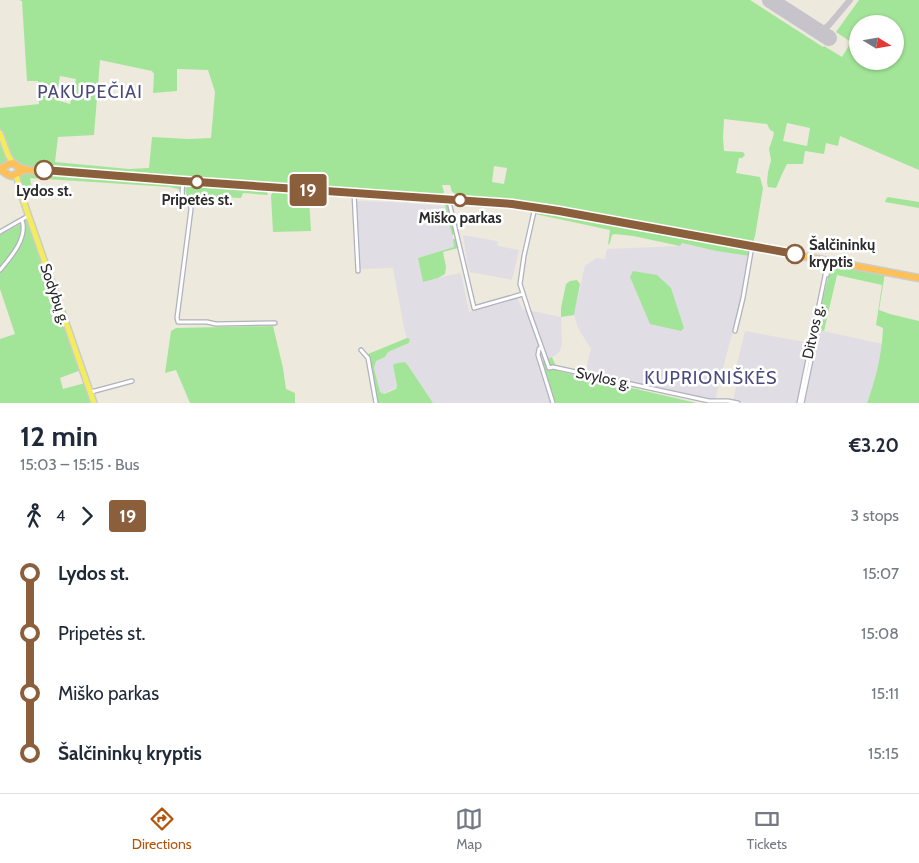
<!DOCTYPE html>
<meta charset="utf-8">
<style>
:root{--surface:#fff;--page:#f2f2f3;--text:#1f2937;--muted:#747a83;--line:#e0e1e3;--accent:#b45309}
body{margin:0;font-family:Cabin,sans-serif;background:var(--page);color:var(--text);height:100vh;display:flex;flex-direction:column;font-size:19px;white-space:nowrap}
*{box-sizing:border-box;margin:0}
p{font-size:16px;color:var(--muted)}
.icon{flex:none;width:28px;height:28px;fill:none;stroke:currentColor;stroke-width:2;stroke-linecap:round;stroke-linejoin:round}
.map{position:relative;height:403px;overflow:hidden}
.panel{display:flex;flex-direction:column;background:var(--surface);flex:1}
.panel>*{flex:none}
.badge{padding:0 10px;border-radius:4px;font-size:18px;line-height:32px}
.needle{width:32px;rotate:101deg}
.fabs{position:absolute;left:849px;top:15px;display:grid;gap:10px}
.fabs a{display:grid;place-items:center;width:55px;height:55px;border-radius:50%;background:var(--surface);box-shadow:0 1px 4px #0004;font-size:25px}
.map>.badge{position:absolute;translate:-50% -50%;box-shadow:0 0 0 2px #fff}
.legs{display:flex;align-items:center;gap:8px;height:55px;padding:0 20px;font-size:16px}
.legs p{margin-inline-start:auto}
.summary{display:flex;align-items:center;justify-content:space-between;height:85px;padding:0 20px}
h1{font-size:28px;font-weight:700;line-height:38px}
ul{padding:0 20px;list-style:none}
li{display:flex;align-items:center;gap:18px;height:60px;font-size:19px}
li i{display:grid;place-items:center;width:8px;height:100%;margin:0 6px;background:currentColor}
li i::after{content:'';width:12px;height:12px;margin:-6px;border:4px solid;border-radius:50%;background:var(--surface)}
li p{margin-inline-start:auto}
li:first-child i{background:linear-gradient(#0000 50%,currentColor 0)}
li:last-child i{background:linear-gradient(currentColor 50%,#0000 0)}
.tabs{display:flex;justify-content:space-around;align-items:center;height:70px;border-top:1px solid var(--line);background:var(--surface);font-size:14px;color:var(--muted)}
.tabs a{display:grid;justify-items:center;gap:2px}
.tabs .selected{color:var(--accent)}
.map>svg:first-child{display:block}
.industrial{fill:#e1dde5}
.green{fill:#a3e598;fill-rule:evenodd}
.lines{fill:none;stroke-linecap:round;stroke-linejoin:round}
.taxiway{stroke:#c6c4ca;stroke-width:6}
.runway{stroke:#c6c4ca;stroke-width:16}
.minor-casing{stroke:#b1b1bf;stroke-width:5.5}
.major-casing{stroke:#ccc;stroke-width:8}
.highway-casing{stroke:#ccc;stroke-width:9}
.minor{stroke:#fff;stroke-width:3}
.major{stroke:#f4ed5b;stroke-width:5}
.highway{stroke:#ffc056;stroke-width:6}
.line-1-casing{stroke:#fff;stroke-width:11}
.line-1{stroke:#8b5e3c;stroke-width:8}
.stop-1-dot{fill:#fff;stroke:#8b5e3c;stroke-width:2.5}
.labels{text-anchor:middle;stroke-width:5;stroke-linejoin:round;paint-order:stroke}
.stop-label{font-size:15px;font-weight:bold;fill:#2b2b2b;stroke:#fff}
.street-label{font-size:15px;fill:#2b2b2b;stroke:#fff}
.quarter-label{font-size:18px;letter-spacing:1px;fill:#4b4a7d;stroke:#fff}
</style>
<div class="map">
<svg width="919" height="403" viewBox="0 0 919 403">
<rect width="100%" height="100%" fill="#ede9dd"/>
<!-- industrial -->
<path class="industrial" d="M 356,201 L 392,202 L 445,206 L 455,247 L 418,258 L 423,281 L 461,273 L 469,312 L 517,297 L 522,309 L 561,317 L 562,344 L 560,351 L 556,355 L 542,361 L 555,403 L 433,403 L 407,364 L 393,365 L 397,387 L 383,394 L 380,392 L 374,368 L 376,361 L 385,357 L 388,352 L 409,343 L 410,341 L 410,339 L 407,338 L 404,328 L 393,268 L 360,269 Z
M 463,235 L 497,241 L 498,246 L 519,250 L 512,280 L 470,272 L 468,267 Z
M 681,243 L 716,251 L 750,256 L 736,322 L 729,345 L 715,400 L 585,373 L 591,349 L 578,328 L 574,315 L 585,265 L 588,264 L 596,258 L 605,259 L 607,249 L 680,246 Z
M 818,330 L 883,344 L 874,384 L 867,403 L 802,403 Z
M 745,331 L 810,343 L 798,403 L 745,403 L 733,401 L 736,387 L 733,381 Z"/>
<!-- green -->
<path class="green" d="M 19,0 L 750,0 L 823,47 L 824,46 L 842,57 L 851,42 L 836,32 L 859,0 L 919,0 L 919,170 L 840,136 L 838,146 L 826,143 L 824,154 L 805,151 L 803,164 L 787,164 L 782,174 L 776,188 L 768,187 L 767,183 L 768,172 L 771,160 L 769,149 L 773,137 L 774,132 L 770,130 L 767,124 L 724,119 L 723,137 L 724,151 L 743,152 L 745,155 L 742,158 L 739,158 L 736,173 L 760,177 L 763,188 L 755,236 L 753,243 L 753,245 L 554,208 L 555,205 L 545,203 L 543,205 L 458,197 L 456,194 L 452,192 L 450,185 L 442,185 L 444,192 L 442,196 L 23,167 L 13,161 L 7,150 L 0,128 L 0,108 L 39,104 L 38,81 L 27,81 L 22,1 ZM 858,24 L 895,24 L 895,61 L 858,61 ZM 100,60 L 152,71 L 154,74 L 153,93 L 177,91 L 177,69 L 208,70 L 215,92 L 211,138 L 189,139 L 152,137 L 149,168 L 129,169 L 55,162 L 58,137 L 94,135 ZM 60,76 L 76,79 L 70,104 L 56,100 ZM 787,123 L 810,128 L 807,146 L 783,141 ZM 494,166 L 507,168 L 504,184 L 492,182 Z
M 0,137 L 7,161 L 7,163 L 0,167 Z
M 24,173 L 174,183 L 181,184 L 181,190 L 170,187 L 30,178 L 32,188 L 21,191 L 17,176 Z
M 190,186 L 266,190 L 267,191 L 268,195 L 243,193 L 241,198 L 221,197 L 216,199 L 187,197 L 185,188 Z
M 274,191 L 321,194 L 324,196 L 323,199 L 309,198 L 311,231 L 273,232 L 271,196 L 272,193 Z
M 888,197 L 919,202 L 919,208 L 885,202 L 886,199 Z
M 444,201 L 448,204 L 455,231 L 453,235 L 452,235 Z
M 537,209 L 750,248 L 750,256 L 716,251 L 682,243 L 680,246 L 633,236 L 615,234 L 612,235 L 610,243 L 608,245 L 610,230 L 535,214 Z
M 28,220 L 81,370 L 60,378 L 63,389 L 85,383 L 93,403 L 0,403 L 0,339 L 15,334 L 0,289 L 0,235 Z
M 453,239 L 456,239 L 458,248 L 443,252 L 446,267 L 445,274 L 438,278 L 423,282 L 418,258 L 454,247 Z
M 831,264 L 885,273 L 879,310 L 890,314 L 919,321 L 919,403 L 867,403 C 876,379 882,354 883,328 L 876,325 L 882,285 L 837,275 L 824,331 L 818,330 L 820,312 Z
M 633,271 L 657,275 L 671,288 L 684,328 L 681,331 L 650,324 L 630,277 Z
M 577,280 L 580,284 L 574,315 L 561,317 L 561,308 L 566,284 L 570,281 Z
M 273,326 L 283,368 L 286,389 L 295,393 L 295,403 L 190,403 L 176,370 L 165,373 L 171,331 L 176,328 Z
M 407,338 L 410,339 L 409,343 L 388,352 L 385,357 L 376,361 L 374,368 L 380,392 L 384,394 L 396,389 L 397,386 L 393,365 L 394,364 L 404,362 L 407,364 L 433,403 L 376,403 L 368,354 Z
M 552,357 L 558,371 L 697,403 L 555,403 L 542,361 Z"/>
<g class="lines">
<!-- taxiway -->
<path class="taxiway" d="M 815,29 L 825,28 L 829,25 L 850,0"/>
<!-- runway -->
<path class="runway" d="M 770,0 L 829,38"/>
<!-- minor casing -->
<g class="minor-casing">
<path id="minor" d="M 183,182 C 182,193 180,197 190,204 L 191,209 L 177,318 L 178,322 L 207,322 L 216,324 L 275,323
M 354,193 L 358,271
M 449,200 L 450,206 L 474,308 L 523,294
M 535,207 L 524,256 L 520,284 L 529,312 L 549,368 L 553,367 L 709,401 L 728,401 L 738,403
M 0,232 L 28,216
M 0,270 C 11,257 28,238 22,220
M 827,275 L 830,262
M 735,331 L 743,298 L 752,246
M 541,347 L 539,349 L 538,355 L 553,403
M 361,350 L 368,358 L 376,403
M 91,392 L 132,381
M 799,403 L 828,261
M 802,403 L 818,327 L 819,310"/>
</g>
<!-- major casing -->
<g class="major-casing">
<path id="major" d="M 0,133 L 8,155 L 13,163
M 16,174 L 21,194 L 94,403"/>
</g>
<!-- highway casing -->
<g class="highway-casing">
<path id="highway" d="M 0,169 L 9,164 L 13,163 L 20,168 L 28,170 L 512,204 L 559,211 L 760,248 L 919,278
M 0,170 C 4,171 7,175 11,176 C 13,176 21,171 25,170"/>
</g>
<!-- minor -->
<use href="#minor" class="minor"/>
<!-- major -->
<use href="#major" class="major"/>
<!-- highway -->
<use href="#highway" class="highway"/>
</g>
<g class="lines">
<!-- line-1 casing -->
<g class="line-1-casing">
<path id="line-1" d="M 44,170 L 183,181 L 512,204 L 559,211 L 795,254"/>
</g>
<!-- line-1 -->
<use href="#line-1" class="line-1"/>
</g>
<!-- markers -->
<g class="stop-1-dot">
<circle cx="44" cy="170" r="9"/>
<circle cx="197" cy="182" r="6"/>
<circle cx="460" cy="200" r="6"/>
<circle cx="795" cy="254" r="9"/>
</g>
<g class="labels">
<!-- stop labels -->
<g class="stop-label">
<text x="44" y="196">Lydos st.</text>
<text x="197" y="205">Pripetės st.</text>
<text x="460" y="223">Miško parkas</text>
<text x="809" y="250" text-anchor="start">Šalčininkų<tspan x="809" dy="17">kryptis</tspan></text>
</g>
<!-- street labels -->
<g class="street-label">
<text transform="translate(55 294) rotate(71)" y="5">Sodybų g.</text>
<text transform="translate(813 332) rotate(-78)" y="5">Ditvos g.</text>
<text transform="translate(603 378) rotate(12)" y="5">Svylos g.</text>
</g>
<!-- quarter labels -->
<g class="quarter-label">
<text x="90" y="98">PAKUPEČIAI</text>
<text x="711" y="384">KUPRIONIŠKĖS</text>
</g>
</g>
</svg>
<div class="fabs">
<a><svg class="needle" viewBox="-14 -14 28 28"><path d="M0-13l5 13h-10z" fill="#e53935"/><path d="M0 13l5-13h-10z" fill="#747a83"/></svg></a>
</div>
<b class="badge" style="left:308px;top:190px;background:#8b5e3c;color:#fff">19</b>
</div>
<section class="panel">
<div class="summary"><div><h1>12 min</h1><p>15:03 – 15:15 · Bus</p></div><b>€3.20</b></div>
<div class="legs"><svg class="icon" aria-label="walk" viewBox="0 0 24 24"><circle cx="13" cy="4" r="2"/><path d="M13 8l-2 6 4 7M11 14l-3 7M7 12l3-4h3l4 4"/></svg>4<svg class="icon" aria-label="forward" viewBox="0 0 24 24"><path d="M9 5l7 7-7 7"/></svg><b class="badge" style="background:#8b5e3c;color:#fff">19</b><p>3 stops</p></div>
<ul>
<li><i style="color:#8b5e3c"></i><b>Lydos st.</b><p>15:07</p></li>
<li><i style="color:#8b5e3c"></i><span>Pripetės st.</span><p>15:08</p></li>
<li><i style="color:#8b5e3c"></i><span>Miško parkas</span><p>15:11</p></li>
<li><i style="color:#8b5e3c"></i><b>Šalčininkų kryptis</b><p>15:15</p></li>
</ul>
</section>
<nav class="tabs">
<a class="selected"><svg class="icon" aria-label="directions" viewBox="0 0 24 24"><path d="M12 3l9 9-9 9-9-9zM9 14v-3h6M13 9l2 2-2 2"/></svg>Directions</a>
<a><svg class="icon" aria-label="map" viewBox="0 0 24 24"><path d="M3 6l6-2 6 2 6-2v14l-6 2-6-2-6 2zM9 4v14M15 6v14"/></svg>Map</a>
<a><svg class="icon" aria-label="tickets" viewBox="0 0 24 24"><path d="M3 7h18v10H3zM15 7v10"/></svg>Tickets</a>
</nav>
